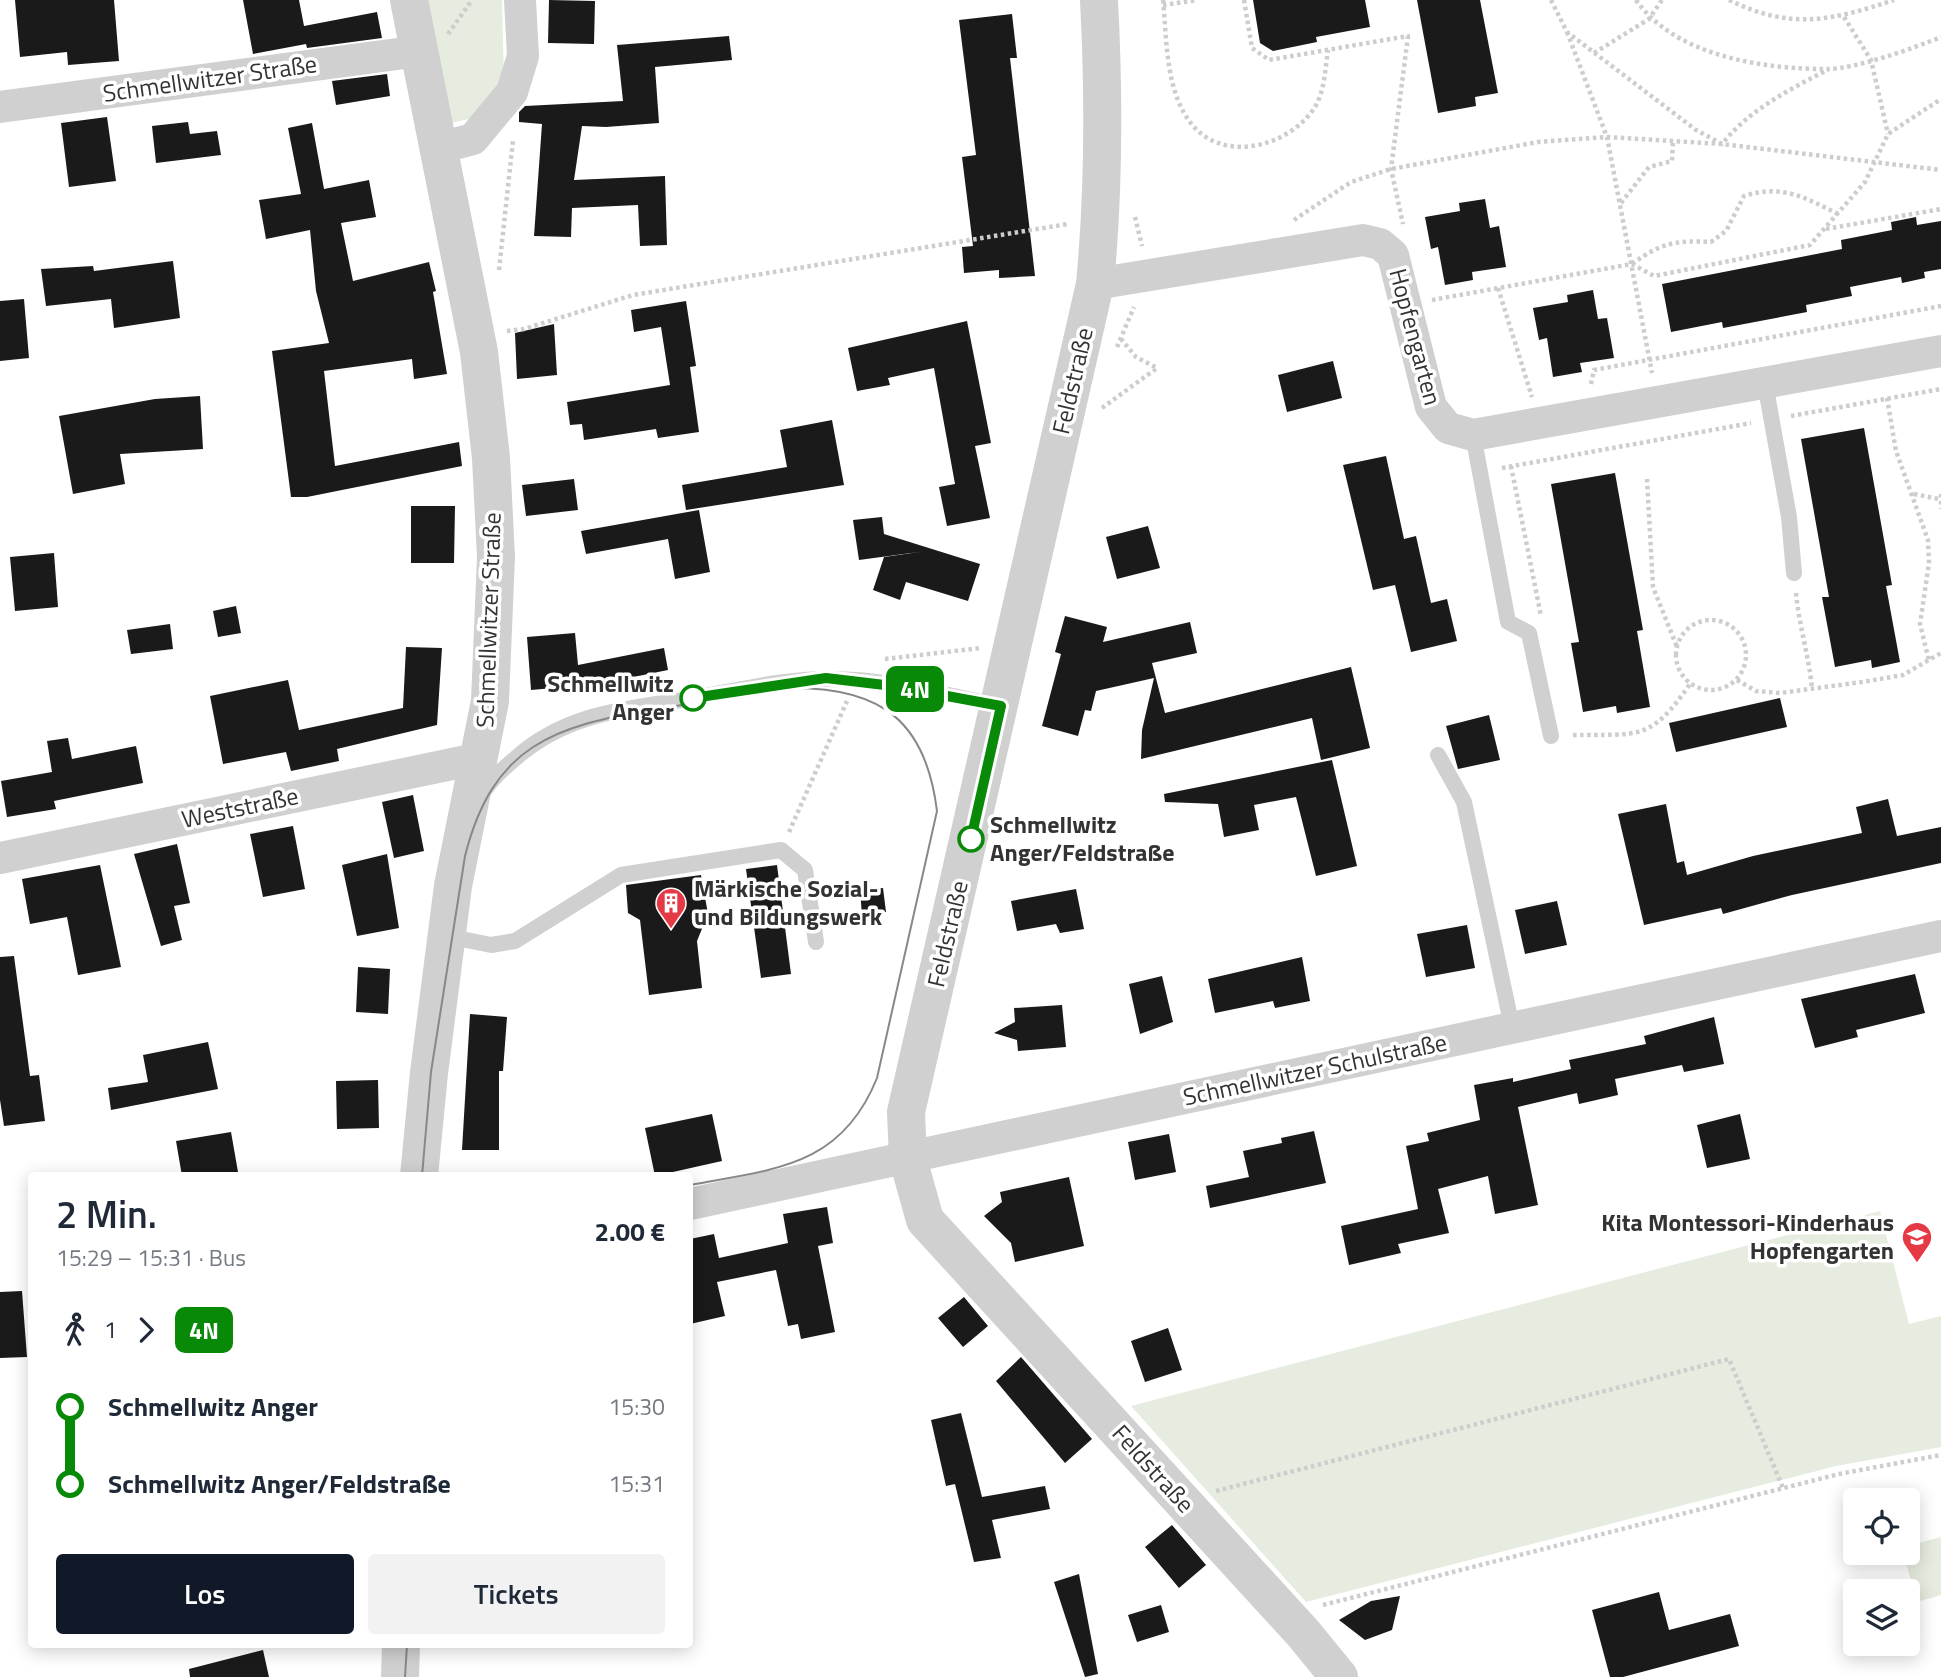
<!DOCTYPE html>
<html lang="de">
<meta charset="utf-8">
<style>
:root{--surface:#fff;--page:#f2f2f3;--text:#1f2937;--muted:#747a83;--accent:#111827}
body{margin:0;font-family:"Titillium Web",sans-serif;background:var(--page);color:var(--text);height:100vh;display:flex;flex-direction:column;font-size:26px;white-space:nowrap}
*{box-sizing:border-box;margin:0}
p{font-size:23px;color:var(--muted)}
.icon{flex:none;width:38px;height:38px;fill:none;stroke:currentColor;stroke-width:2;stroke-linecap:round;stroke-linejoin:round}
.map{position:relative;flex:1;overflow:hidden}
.details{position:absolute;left:28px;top:1172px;width:665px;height:476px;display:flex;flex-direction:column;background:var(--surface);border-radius:7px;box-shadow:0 4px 18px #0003}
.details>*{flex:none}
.badge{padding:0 14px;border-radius:10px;font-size:24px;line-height:46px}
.fabs{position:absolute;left:1843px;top:1488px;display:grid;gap:14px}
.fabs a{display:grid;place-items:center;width:77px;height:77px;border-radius:7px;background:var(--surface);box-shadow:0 4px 18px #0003;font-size:35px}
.map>.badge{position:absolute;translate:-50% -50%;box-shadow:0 0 0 4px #fff}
.legs{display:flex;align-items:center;gap:10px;height:77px;padding:0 28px;font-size:23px}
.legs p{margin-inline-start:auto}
.overview{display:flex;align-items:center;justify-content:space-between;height:119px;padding:0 28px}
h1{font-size:38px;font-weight:600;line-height:52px}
.button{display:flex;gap:14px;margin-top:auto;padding:14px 28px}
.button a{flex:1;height:80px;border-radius:7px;background:var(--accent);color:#fff;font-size:28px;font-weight:600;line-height:80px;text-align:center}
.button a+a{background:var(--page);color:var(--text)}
ul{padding:0 28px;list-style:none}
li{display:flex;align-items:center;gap:24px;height:77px;font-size:26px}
li i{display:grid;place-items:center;width:10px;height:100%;margin:0 9px;background:currentColor}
li i::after{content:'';width:18px;height:18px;margin:-9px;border:5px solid;border-radius:50%;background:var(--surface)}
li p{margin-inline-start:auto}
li:first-child i{background:linear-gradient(#0000 50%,currentColor 0)}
li:last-child i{background:linear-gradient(currentColor 50%,#0000 0)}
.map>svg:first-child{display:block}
.green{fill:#e6ecdf}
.building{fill:#1a1a1a}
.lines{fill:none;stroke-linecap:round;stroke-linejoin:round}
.path{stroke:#cdcdcd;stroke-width:4.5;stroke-dasharray:3.5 3.5;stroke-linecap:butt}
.service{stroke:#d0d0d0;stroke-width:16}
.minor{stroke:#d0d0d0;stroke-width:32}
.tertiary{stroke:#d0d0d0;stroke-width:38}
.tram{stroke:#888;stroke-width:2}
.line-1-casing{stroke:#fff;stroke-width:16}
.line-1{stroke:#088a08;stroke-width:10}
.stop-1-dot{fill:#fff;stroke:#088a08;stroke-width:3.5}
.labels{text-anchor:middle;stroke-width:7;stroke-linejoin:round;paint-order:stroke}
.street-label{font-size:24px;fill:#333;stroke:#fff}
.stop-label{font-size:24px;font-weight:bold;fill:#333;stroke:#fff;text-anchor:end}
.poi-label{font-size:24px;font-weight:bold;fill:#333;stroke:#fff;text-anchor:start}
</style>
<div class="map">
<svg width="1941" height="1677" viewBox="0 0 1941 1677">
<rect width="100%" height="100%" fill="#fff"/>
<!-- green -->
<path class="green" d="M 422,0 L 502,0 L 504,84 L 482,116 L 451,123 Z
M 1880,1211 L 1909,1324 L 1941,1316 L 1941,1447 L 1836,1466 L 1306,1602 L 1131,1406 Z
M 1941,1537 L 1941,1595 L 1917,1602 L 1903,1552 L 1908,1552 L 1908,1546 Z"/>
<!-- building -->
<path class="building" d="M 15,0 L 114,0 L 119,61 L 68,65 L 67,52 L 20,57 Z
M 243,0 L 299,0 L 304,26 L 377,12 L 382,38 L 307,48 L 306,44 L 253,54 Z
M 549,0 L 595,1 L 594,44 L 548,43 Z
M 1253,0 L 1365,0 L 1370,27 L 1316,37 L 1317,42 L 1273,51 L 1260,43 Z
M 1417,0 L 1480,0 L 1498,93 L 1475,97 L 1476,106 L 1438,113 Z
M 1012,14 L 1017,58 L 1010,58 L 1035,276 L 999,278 L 999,270 L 964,273 L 962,247 L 973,246 L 962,157 L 976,155 L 959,20 Z
M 729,36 L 732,60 L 655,67 L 659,123 L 606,127 L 582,126 L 574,180 L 665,176 L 667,245 L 640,246 L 638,205 L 572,208 L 571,237 L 534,236 L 542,124 L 519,122 L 519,112 L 525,106 L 623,101 L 617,45 Z
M 387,74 L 390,96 L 336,105 L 332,81 Z
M 107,117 L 116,181 L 69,187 L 61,123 Z
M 188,122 L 190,134 L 217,131 L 221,155 L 156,163 L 152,126 Z
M 312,123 L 324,189 L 369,180 L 376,217 L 341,223 L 353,281 L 429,262 L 436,291 L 433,292 L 447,374 L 414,379 L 412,359 L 324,371 L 335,466 L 459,442 L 462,466 L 307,497 L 291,497 L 272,351 L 329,343 L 316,291 L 310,230 L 266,239 L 259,200 L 301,194 L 288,128 Z
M 1485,199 L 1490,228 L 1499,226 L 1506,267 L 1472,272 L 1473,280 L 1445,285 L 1438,247 L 1431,249 L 1425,217 L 1460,211 L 1459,203 Z
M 1916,217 L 1917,225 L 1941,221 L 1941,269 L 1924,272 L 1925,278 L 1902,283 L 1901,277 L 1850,287 L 1852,296 L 1806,305 L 1807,312 L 1723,328 L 1722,322 L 1671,332 L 1662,284 L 1842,249 L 1841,240 L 1892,230 L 1891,222 Z
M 173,261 L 180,318 L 114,328 L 111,299 L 46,306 L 41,269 L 93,266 L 94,271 Z
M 1593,290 L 1598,319 L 1607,318 L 1614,358 L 1580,363 L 1582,372 L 1553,377 L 1547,338 L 1539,340 L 1533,308 L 1568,302 L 1567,295 Z
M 24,299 L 29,358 L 0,361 L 0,301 Z
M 686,301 L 696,366 L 690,367 L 699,432 L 658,438 L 656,429 L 584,440 L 582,424 L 570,425 L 567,402 L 670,385 L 661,327 L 634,332 L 631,310 Z
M 967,321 L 991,443 L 975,446 L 990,518 L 947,526 L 939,487 L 955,484 L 934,368 L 888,378 L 890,385 L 857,391 L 848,348 Z
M 554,324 L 557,375 L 517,379 L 515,333 Z
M 1333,361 L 1342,398 L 1287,412 L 1278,375 Z
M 200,396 L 203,449 L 120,454 L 125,484 L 73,494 L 59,416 L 155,399 Z
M 832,420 L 844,485 L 686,510 L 682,485 L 787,467 L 780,430 Z
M 1864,428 L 1892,585 L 1886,586 L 1900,662 L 1872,668 L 1871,660 L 1835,667 L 1822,597 L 1829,597 L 1801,439 Z
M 1386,456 L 1404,539 L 1416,536 L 1431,603 L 1447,599 L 1457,641 L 1411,652 L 1395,585 L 1373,590 L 1343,465 Z
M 1615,473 L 1643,630 L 1637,631 L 1650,707 L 1617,713 L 1616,706 L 1583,712 L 1571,643 L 1579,642 L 1551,484 Z
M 574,479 L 578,510 L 526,516 L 522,485 Z
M 411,506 L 455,506 L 454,563 L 411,563 Z
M 699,510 L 710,572 L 675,579 L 668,539 L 586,554 L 581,531 Z
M 882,517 L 884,534 L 980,564 L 968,601 L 906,582 L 900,600 L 873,590 L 884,557 L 926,551 L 859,560 L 853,520 Z
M 1148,526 L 1160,568 L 1117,579 L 1106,537 Z
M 54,553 L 58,607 L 15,611 L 10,557 Z
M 236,606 L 241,633 L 218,637 L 213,611 Z
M 1065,616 L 1107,627 L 1103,642 L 1190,622 L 1197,653 L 1152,663 L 1165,713 L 1351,667 L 1370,748 L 1321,760 L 1312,718 L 1141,759 L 1142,730 L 1154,678 L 1096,691 L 1091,711 L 1085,710 L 1078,736 L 1042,726 L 1061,654 L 1055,652 Z
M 170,624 L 173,649 L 131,654 L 127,630 Z
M 575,633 L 578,665 L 664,648 L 668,670 L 599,684 L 531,690 L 527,637 Z
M 406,647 L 442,648 L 437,725 L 337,749 L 339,761 L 291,771 L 286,752 L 223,764 L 210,696 L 288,680 L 299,730 L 403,708 Z
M 1780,698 L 1787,727 L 1676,752 L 1669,723 Z
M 1489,715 L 1500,760 L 1458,769 L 1446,726 Z
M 68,738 L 72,759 L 136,746 L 143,783 L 54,801 L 56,809 L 7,817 L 1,781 L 52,772 L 47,741 Z
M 1332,760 L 1357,866 L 1316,876 L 1296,797 L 1254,805 L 1259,830 L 1224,837 L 1218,804 L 1165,802 L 1164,794 Z
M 413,795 L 424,851 L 394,858 L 382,802 Z
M 1888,799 L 1897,836 L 1941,827 L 1941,863 L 1792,895 L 1723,914 L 1721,908 L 1644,925 L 1618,814 L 1666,804 L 1677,863 L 1684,861 L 1687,875 L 1753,856 L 1862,833 L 1856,807 Z
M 293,826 L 305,889 L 263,897 L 250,834 Z
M 177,844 L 190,903 L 174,906 L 182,940 L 161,946 L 134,854 Z
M 387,854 L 399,928 L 357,936 L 342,865 Z
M 100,865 L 121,967 L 78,975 L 67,917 L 30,924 L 22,879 Z
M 777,865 L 791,974 L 761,978 L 746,869 Z
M 701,875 L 708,914 L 697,941 L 702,988 L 649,995 L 640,920 L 628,913 L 626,885 Z
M 883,888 L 886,912 L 862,915 L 860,890 Z
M 1076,889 L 1084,929 L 1060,933 L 1056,924 L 1017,931 L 1011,901 Z
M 1557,901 L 1567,945 L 1525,954 L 1515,910 Z
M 1467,925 L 1475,968 L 1426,977 L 1417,934 Z
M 14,956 L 30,1076 L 39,1075 L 45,1121 L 4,1126 L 0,1100 L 0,957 Z
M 1302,957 L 1310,1001 L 1275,1008 L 1273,1001 L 1215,1013 L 1208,979 Z
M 358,967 L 390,969 L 388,1014 L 356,1012 Z
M 1915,974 L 1925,1013 L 1856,1030 L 1858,1037 L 1815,1048 L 1801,999 Z
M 1162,976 L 1173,1022 L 1140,1034 L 1129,984 Z
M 1062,1005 L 1066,1047 L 1018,1051 L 1017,1040 L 994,1033 L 1015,1022 L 1014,1008 Z
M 470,1014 L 507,1017 L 503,1071 L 499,1071 L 499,1150 L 462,1150 Z
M 1714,1017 L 1724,1064 L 1684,1072 L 1682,1065 L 1615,1079 L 1618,1095 L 1579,1104 L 1577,1093 L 1518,1107 L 1538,1205 L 1495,1214 L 1488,1176 L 1438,1189 L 1449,1233 L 1398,1244 L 1401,1253 L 1349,1265 L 1341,1226 L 1418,1209 L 1406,1146 L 1429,1141 L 1427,1133 L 1480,1120 L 1474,1085 L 1513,1078 L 1513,1082 L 1571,1069 L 1569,1060 L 1646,1044 L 1644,1036 Z
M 208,1042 L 218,1089 L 111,1110 L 108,1088 L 148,1082 L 143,1055 Z
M 378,1080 L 379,1128 L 337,1129 L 336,1081 Z
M 712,1114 L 722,1161 L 655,1176 L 645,1128 Z
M 1740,1114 L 1750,1159 L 1707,1168 L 1697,1125 Z
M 1314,1131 L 1326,1183 L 1210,1208 L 1206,1186 L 1249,1177 L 1243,1151 L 1282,1143 L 1281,1138 Z
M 231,1132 L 238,1172 L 231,1173 L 232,1176 L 182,1176 L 176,1141 Z
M 1169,1134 L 1176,1172 L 1135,1180 L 1128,1142 Z
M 1069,1177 L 1084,1246 L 1015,1262 L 1011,1243 L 984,1216 L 1002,1202 L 1000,1192 Z
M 827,1207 L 833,1243 L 818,1246 L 835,1332 L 801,1339 L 798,1324 L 788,1326 L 776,1270 L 717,1282 L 725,1316 L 690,1324 L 690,1239 L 714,1234 L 719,1258 L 788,1243 L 783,1214 Z
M 22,1291 L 27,1357 L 0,1358 L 0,1292 Z
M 964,1297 L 988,1326 L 963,1347 L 938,1318 Z
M 1168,1328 L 1182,1370 L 1145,1382 L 1131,1341 Z
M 1021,1357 L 1092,1439 L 1065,1463 L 996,1381 Z
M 961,1413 L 982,1497 L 1045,1486 L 1050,1509 L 992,1520 L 1001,1558 L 974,1562 L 955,1484 L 946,1486 L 931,1420 Z
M 1172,1525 L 1206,1565 L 1179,1588 L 1145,1547 Z
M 1079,1574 L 1098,1674 L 1085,1677 L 1054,1582 Z
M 1659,1592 L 1669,1630 L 1730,1614 L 1739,1646 L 1623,1677 L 1610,1677 L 1592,1610 Z
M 1400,1596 L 1392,1630 L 1365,1640 L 1339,1620 L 1371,1601 Z
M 1161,1605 L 1169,1632 L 1137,1642 L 1128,1615 Z
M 263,1650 L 269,1677 L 190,1677 L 189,1669 Z"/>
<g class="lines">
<!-- path -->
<path class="path" d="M 1163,0 C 1167,40 1165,96 1195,128 C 1228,163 1291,145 1315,107 C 1325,90 1325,69 1328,50
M 1244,0 L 1252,48 L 1269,60 L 1408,36 L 1391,169 L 1403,224
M 1551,0 L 1567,32 L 1696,130 L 1722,144 C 1750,109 1789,90 1829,69
M 1636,0 C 1675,56 1762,69 1827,69 C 1856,69 1914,48 1941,37
M 1729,0 C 1790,30 1831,21 1894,0
M 1163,5 L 1197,0
M 1844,17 L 1871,60 L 1888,134
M 1567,32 L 1607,137 L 1652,373
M 448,34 L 472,0
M 1594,53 L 1649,19 L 1662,0
M 1621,203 L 1649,167 L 1672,161 L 1673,141
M 1135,217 L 1142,246
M 1294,220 L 1351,182 L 1391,169 L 1538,142 L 1607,137 L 1722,144 L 1941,170
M 1826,229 L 1941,209
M 1632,264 C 1661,243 1675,240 1711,242 L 1726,231 L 1744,196 C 1782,184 1804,197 1838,214
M 499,270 L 513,140
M 1498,288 L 1532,397
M 1432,300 L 1632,264 L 1654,276 L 1810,245 L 1865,182 L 1888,134 L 1941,99
M 507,331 L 524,329 L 633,295 L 1068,224
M 1117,347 L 1134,307
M 1591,384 L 1594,370 L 1941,306
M 1887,398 L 1896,451 L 1928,540 L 1929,563 L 1920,624 L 1929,661
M 1102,408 L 1157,368 L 1136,357 L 1121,339
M 1791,416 L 1941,389
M 1511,466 L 1541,616
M 1502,468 L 1751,423
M 1647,479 L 1653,587 L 1677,647
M 1914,494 L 1939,499
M 1941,494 L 1941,509
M 1796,593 C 1799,626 1809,656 1812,689
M1676 655a35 35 0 1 1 70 0a35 35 0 1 1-70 0Z
M 885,659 L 981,648
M 1737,680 L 1756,691 L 1780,693 L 1862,682 L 1903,675 L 1941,653
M 1573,735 C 1639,734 1650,742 1690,684
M 789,832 L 847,701
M 1216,1491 L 1729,1359 L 1783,1488
M 1323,1605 L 1839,1474 L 1941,1455"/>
<!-- service -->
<path class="service" d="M 1765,383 L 1789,517 L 1794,573
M 1473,435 L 1508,622 L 1529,633 L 1551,736
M 1438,755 L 1464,802 L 1512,1027
M 481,796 C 489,781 504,768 517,757 C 572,709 636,709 705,696 C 745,689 785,679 826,679 C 883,678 943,694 998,706
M 447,936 L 491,945 L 515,941 L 621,875 L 781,850 L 805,870 L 816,942"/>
<!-- minor -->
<path class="minor" d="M 0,107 L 420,51
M 439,148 L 473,139 L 512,92 L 523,56 L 520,0
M 1095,284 L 1363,240 L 1380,244 L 1393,255 L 1431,407 L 1448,428 L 1473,435 L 1941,351
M 0,858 L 481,758
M 690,1204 L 1941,936"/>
<!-- tertiary -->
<path class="tertiary" d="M 409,0 L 479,352 L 491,458 L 496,557 L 490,701 L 453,886 L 429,1073 L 419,1176
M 1099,0 C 1104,95 1104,189 1095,284 L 906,1112 L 908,1159 L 925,1220 L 1303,1633 L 1339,1677
M 400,1677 L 401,1645"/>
<!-- tram -->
<path class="tram" d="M 422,1176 L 431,1072 L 465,856 C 493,745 554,726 656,709 C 702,702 748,695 794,688 C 882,688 926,722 937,811 L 877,1078 C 841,1168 773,1169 690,1185
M 405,1677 L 407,1645"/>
</g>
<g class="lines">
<!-- line-1 casing -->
<g class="line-1-casing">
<path id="line-1" d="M 693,698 L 826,678 L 893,686 L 1001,706 L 971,839"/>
</g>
<!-- line-1 -->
<use href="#line-1" class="line-1"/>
</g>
<!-- icons -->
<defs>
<g id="building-pin" transform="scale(1.575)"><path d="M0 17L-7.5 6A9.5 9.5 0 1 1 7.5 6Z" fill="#e63946" stroke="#fff"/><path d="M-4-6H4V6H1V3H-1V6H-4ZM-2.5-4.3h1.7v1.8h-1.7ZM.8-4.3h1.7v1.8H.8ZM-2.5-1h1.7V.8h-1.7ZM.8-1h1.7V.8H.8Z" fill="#fff"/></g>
<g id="school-pin" transform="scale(1.575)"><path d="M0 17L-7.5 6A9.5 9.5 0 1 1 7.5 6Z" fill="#e63946" stroke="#fff"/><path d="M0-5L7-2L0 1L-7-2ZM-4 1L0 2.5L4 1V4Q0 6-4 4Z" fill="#fff"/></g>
</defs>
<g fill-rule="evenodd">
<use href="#building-pin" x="671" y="903"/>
<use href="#school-pin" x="1917" y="1237"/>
</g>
<!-- markers -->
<g class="stop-1-dot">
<circle cx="693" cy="698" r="12"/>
<circle cx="971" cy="839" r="12"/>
</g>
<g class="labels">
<!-- street labels -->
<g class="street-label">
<text transform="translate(210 79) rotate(-8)" y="8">Schmellwitzer Straße</text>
<text transform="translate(1415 337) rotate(75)" y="8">Hopfengarten</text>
<text transform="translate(1073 381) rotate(-77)" y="8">Feldstraße</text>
<text transform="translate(489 620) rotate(-88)" y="8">Schmellwitzer Straße</text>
<text transform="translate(240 808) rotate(-12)" y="8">Weststraße</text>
<text transform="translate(948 934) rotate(-77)" y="8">Feldstraße</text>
<text transform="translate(1315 1070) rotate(-12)" y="8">Schmellwitzer Schulstraße</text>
<text transform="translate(1153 1469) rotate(48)" y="8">Feldstraße</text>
</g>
<!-- stop labels -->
<g class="stop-label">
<text x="674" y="692">Schmellwitz<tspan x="674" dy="28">Anger</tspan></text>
<text x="990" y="833" text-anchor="start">Schmellwitz<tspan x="990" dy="28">Anger/Feldstraße</tspan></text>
</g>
<!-- poi labels -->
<g class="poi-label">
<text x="694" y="897">Märkische Sozial-<tspan x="694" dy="28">und Bildungswerk</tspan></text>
<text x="1894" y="1231" text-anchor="end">Kita Montessori-Kinderhaus<tspan x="1894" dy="28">Hopfengarten</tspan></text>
</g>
</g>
</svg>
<div class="fabs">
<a><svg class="icon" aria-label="locate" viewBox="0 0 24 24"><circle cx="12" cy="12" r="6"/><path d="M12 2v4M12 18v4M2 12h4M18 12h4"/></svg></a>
<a><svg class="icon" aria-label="layers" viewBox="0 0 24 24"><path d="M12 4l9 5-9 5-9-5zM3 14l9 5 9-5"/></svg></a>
</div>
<b class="badge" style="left:915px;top:689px;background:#088a08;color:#fff">4N</b>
<section class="details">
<div class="overview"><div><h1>2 Min.</h1><p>15:29 – 15:31 · Bus</p></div><b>2.00 €</b></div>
<div class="legs"><svg class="icon" aria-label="walk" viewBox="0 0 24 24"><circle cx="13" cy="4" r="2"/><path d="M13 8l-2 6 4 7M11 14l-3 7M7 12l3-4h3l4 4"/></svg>1<svg class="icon" aria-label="forward" viewBox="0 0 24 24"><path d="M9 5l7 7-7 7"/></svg><b class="badge" style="background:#088a08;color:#fff">4N</b></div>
<ul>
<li><i style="color:#088a08"></i><b>Schmellwitz Anger</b><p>15:30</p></li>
<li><i style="color:#088a08"></i><b>Schmellwitz Anger/Feldstraße</b><p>15:31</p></li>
</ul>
<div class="button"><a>Los</a><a>Tickets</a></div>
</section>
</div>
